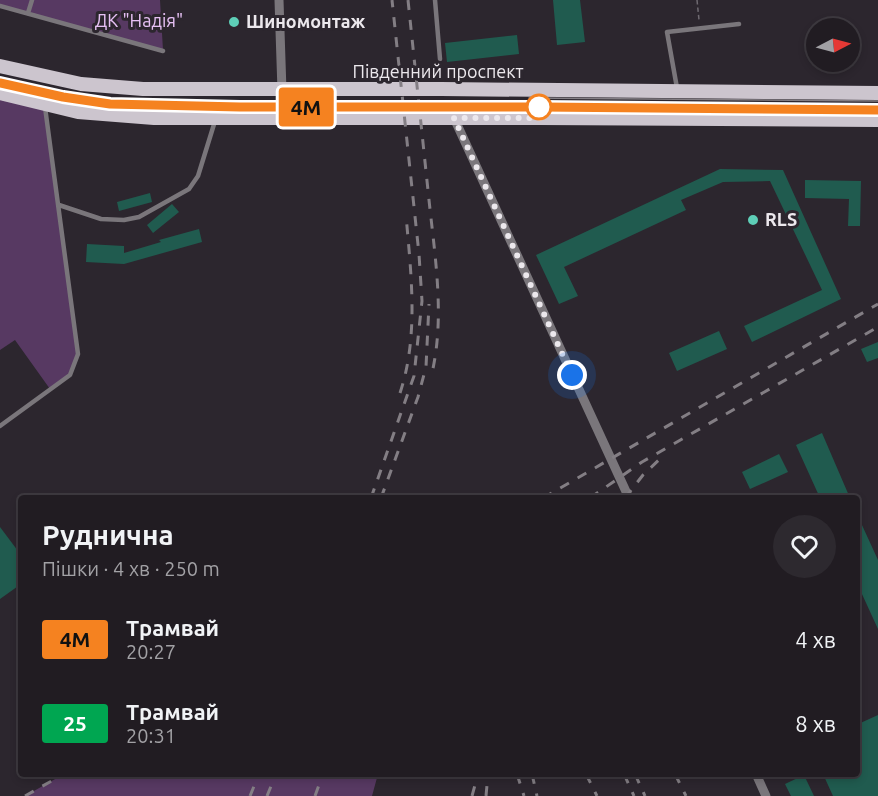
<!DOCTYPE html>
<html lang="uk">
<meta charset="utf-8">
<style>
:root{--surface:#211c22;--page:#2d292f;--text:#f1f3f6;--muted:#a2a1a5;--line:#3e3a40}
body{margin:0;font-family:Ubuntu,sans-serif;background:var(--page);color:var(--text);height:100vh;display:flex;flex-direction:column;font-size:22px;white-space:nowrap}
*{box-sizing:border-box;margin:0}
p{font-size:20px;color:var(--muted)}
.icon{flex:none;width:33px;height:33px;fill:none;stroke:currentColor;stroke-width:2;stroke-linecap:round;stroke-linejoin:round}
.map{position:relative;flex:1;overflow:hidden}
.sheet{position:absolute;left:18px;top:495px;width:842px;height:282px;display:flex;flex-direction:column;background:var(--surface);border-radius:6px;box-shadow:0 3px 9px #0003,0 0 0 2px var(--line)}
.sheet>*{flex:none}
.badge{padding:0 12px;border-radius:4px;font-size:21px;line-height:39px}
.needle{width:39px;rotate:84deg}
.tools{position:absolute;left:806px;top:18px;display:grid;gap:12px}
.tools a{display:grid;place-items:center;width:54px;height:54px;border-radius:50%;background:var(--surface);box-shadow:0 3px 9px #0003,0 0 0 2px var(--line);font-size:30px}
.you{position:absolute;width:30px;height:30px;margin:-15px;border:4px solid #fff;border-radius:50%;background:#1a73e8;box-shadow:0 0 0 9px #1a73e833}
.map>.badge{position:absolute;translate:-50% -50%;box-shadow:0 0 0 3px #fff}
.round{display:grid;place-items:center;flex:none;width:63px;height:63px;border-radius:32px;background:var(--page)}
.overview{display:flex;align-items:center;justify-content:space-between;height:102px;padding:0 24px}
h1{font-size:28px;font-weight:700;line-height:45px}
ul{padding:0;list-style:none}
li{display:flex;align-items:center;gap:18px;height:84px;padding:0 24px}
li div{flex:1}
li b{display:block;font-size:22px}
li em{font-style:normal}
li .badge{min-width:66px;font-weight:700;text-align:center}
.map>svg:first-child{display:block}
.green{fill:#573962}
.building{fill:#205b4f}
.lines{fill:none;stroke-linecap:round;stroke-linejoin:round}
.path{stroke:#6f6a71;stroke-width:1.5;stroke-dasharray:4.5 3;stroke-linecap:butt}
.lane{stroke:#7a767b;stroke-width:4.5}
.street{stroke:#7a767b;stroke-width:9}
.primary{stroke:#ccc5ce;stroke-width:14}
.tram{stroke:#837e84;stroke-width:1.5}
.rail{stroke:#837e84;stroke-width:3;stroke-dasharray:10 10;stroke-linecap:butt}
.line-casing{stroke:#fff;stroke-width:14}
.line{stroke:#f58220;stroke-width:9}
.walk{stroke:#ece8ed;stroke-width:6;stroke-dasharray:0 10.8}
.poi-dot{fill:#5eceb7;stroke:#2c262e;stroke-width:2}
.stop-dot{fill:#fff;stroke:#f58220;stroke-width:3}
.labels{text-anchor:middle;stroke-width:6;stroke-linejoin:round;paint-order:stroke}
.park-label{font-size:18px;fill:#e6c0f4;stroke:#2c262e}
.poi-label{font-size:18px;font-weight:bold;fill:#ece8ed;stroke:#2c262e;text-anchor:start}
.street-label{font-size:18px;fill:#ece8ed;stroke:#2c262e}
</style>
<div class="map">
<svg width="878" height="796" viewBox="0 0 878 796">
<rect width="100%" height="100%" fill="#2c262e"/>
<!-- green -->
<path class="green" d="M 0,0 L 160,0 L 163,50 L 0,6 Z
M 0,93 L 45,105 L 78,354 L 70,375 L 50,389 L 15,340 L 0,350 Z
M 64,774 L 378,774 L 372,796 L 25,796 Z"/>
<!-- building -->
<path class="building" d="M 553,0 L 580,0 L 585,42 L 557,45 Z
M 517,35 L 519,54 L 447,62 L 445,43 Z
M 720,169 L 783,170 L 841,299 L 752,342 L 744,326 L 822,290 L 770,181 L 723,182 L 681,200 L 686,210 L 564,267 L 578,296 L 559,304 L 536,255 Z
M 805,180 L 861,181 L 860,226 L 848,226 L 849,199 L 805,198 Z
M 150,193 L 152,202 L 119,211 L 117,202 Z
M 172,204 L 179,212 L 153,233 L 147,225 Z
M 199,229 L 202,242 L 124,264 L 86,262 L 87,244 L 124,246 L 124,253 L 161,242 L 159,240 Z
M 719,331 L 727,349 L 677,371 L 669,353 Z
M 878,342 L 878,358 L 867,362 L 861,349 Z
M 822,433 L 850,498 L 820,498 L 796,445 Z
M 779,454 L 788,472 L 750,489 L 742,472 Z
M 856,512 L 878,560 L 878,629 L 856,581 Z
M 0,527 L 21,555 L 21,584 L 0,599 Z
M 878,715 L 878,796 L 833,796 L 823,774 L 856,774 L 856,725 Z
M 804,775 L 814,796 L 791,796 L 785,784 Z"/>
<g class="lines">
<!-- path -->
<path class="path" d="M 697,0 L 699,20"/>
<!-- lane -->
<path class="lane" d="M 435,0 L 440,59
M 0,6 L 163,51
M 28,13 L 32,0
M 677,88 L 667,32 L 739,24
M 59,205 L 101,219 L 124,220 L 139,217 L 189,189 L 198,176 L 215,121
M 0,426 L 70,375 L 78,354 L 45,107"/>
<!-- street -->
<path class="street" d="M 279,0 L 282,91
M 454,118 L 629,498
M 756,774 L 766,796"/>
<!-- primary -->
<path class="primary" d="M 0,66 L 81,84 L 143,89 L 441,89 L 878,93
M 0,93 L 78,112 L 154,118 L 540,118 L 878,120"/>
<!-- tram -->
<path class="tram" d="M 0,83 L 85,101 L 135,104 L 240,107 L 540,107 L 878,110
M 529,98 L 878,101"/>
<!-- rail -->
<path class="rail" d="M 408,0 C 415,67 422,133 429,200 C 435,257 445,317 432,373
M 400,393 C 419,336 411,274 406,215
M 371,498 L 414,376 L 422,301 L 419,254 L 392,0
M 381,498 L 418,397 L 426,367 L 429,304
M 543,498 L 878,304
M 590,498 L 642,462 L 878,327
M 625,498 L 643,475 L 662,457
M 517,774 L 524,796
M 532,774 L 537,796
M 586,774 L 597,796
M 624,774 L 634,796
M 635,774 L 645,796
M 675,774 L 686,796
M 25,796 L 64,774
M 250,796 L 259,774
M 267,796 L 276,774
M 315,796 L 323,774
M 472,796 L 478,774
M 486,796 L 488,774"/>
</g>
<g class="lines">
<!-- line casing -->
<g class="line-casing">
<path id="line" d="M 0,83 L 63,97 L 110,104 L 240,107 L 540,107 L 878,110"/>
</g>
<!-- line -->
<use href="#line" class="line"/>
<!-- walk -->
<path class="walk" d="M 539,107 L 540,118 L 454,118 L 572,375"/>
</g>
<!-- markers -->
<g class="poi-dot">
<circle cx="234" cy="22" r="6"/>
<circle cx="753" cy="220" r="6"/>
</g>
<circle class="stop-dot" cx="539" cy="107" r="12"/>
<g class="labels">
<!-- park labels -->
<g class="park-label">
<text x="139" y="27">ДК "Надія"</text>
</g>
<!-- poi labels -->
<g class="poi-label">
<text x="246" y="28">Шиномонтаж</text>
<text x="765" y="226">RLS</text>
</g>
<!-- street labels -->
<g class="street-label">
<text x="438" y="78">Південний проспект</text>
</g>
</g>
</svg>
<div class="tools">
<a><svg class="needle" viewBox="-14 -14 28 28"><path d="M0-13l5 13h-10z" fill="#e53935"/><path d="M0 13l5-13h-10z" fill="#a2a1a5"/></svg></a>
</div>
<div class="you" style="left:572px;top:375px"></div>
<b class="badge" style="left:306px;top:107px;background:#f58220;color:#111">4М</b>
<section class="sheet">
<div class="overview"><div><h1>Руднична</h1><p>Пішки · 4 хв · 250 m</p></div><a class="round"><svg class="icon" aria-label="heart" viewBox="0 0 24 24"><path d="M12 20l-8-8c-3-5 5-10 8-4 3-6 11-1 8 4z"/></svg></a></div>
<ul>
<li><span class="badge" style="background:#f58220;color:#111">4М</span><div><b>Трамвай</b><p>20:27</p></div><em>4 хв</em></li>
<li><span class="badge" style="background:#00a651;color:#fff">25</span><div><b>Трамвай</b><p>20:31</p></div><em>8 хв</em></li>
</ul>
</section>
</div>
